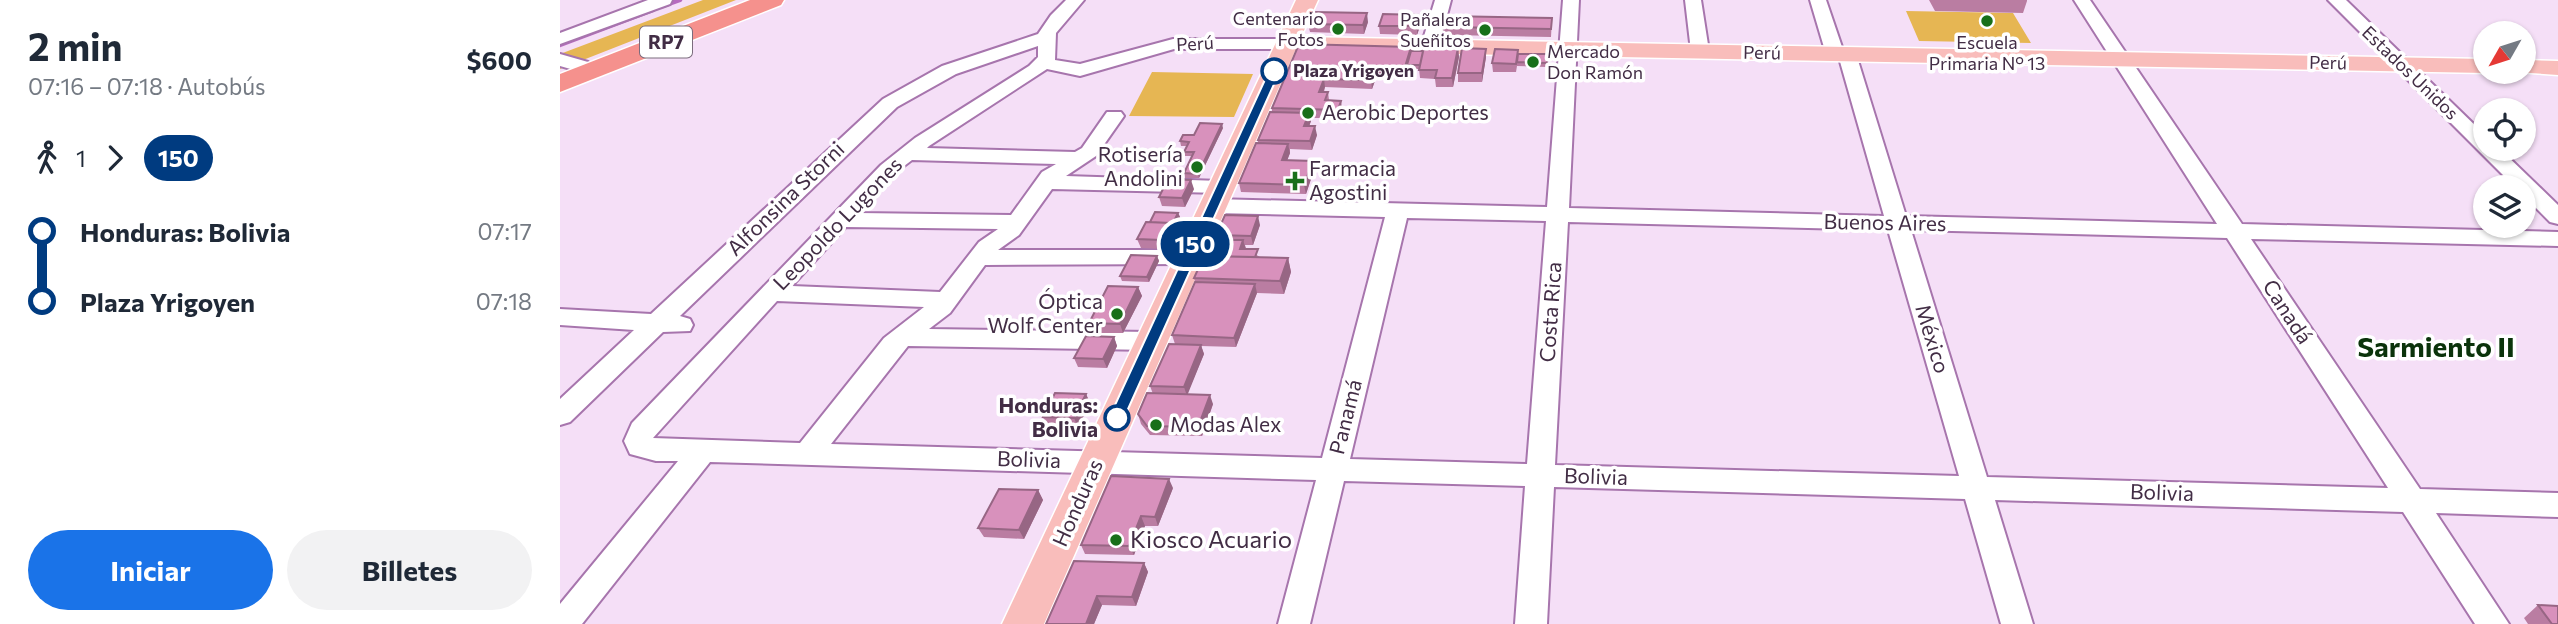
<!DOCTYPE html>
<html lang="es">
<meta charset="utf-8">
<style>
:root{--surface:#fff;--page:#f2f2f3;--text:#1f2937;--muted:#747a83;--accent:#1a73e8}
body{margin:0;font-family:Commissioner,sans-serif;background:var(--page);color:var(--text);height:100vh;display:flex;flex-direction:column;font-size:26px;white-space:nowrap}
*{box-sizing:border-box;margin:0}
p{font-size:23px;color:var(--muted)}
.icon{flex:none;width:38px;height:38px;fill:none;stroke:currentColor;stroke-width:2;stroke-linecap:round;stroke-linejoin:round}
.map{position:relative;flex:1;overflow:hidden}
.sheet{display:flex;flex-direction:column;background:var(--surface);width:560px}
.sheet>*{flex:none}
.badge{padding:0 14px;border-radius:23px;font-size:24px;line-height:46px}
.needle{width:46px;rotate:231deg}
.fabs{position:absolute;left:1913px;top:21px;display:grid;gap:14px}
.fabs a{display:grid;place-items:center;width:63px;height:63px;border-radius:50%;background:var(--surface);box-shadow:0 2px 5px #0004;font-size:35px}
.map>.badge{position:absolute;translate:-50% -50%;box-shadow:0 0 0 4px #fff}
.legs{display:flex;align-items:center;gap:10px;height:77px;padding:0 28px;font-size:23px}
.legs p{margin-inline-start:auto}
.overview{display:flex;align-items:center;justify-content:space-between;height:119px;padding:0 28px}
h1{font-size:38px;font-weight:700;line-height:52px}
.button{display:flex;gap:14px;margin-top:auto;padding:14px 28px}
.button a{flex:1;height:80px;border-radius:42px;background:var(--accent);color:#fff;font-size:28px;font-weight:700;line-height:80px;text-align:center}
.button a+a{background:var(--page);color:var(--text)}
ul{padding:0 28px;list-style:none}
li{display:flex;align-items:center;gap:24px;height:70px;font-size:26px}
li i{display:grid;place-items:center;width:10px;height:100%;margin:0 9px;background:currentColor}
li i::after{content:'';width:18px;height:18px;margin:-9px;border:5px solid;border-radius:50%;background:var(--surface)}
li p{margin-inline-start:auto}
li:first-child i{background:linear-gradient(#0000 50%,currentColor 0)}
li:last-child i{background:linear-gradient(currentColor 50%,#0000 0)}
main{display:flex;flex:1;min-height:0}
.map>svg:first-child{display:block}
.green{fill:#e6b653}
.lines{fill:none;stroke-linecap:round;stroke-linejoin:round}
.stream{stroke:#b66abf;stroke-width:4.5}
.minor-casing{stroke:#a775ad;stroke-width:4}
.major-casing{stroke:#fff;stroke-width:3}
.highway-casing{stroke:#fff;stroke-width:3}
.minor{fill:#fff;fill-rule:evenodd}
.major{fill:#f9bdbb;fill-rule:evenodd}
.highway{fill:#f5918d;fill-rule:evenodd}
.wall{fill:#ba7da2}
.shaded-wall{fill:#976684}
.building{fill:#d891bc;stroke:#976684;stroke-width:2}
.line-1{fill:#003b80;stroke:#fff;stroke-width:2}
.poi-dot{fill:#186f19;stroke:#fff;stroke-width:2.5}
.stop-1-dot{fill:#fff;stroke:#003b80;stroke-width:3.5}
.labels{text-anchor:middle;stroke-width:7;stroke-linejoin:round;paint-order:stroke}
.far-poi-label{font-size:18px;fill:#422d45;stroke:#fff;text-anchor:end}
.far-street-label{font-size:18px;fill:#422d45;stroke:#fff}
.far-stop-label{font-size:18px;font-weight:bold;fill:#422d45;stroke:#fff;text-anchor:start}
.shield{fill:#fff;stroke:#7b6c7d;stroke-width:2}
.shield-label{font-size:19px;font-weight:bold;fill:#422d45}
.poi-label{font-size:21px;fill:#422d45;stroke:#fff;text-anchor:start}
.street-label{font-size:21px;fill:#422d45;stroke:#fff}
.stop-label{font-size:21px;font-weight:bold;fill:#422d45;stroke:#fff;text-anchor:end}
.near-poi-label{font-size:24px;fill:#422d45;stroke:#fff;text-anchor:start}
.district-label{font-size:28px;font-weight:bold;fill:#0b330b;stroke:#fff}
</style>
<main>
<section class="sheet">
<div class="overview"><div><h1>2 min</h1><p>07:16 – 07:18 · Autobús</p></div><b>$600</b></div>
<div class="legs"><svg class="icon" aria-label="walk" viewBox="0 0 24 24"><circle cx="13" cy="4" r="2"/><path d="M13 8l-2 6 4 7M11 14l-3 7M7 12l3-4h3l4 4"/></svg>1<svg class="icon" aria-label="forward" viewBox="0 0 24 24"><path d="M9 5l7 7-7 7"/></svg><b class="badge" style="background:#003b80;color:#fff">150</b></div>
<ul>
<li><i style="color:#003b80"></i><b>Honduras: Bolivia</b><p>07:17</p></li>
<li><i style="color:#003b80"></i><b>Plaza Yrigoyen</b><p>07:18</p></li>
</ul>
<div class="button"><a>Iniciar</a><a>Billetes</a></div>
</section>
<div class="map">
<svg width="1998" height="624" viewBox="0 0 1998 624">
<rect width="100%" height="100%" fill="#f5dff7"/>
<!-- green -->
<path class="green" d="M 143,0 L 176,0 L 0,69 L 0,54 Z
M 1346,11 L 1453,13 L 1471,43 L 1359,41 Z
M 592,72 L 693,74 L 674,117 L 569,116 Z"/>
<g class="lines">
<!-- stream -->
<path class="stream" d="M 103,6 L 120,0
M 0,45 L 93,10"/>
<!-- minor casing -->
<g class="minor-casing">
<path id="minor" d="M 88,0 L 112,0 L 110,4 L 0,44 L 0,33 Z
M 506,0 L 524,0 L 496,33 L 495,60 L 520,64 L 613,39 L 727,39 L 736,44 L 727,49 L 614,49 L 520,76 L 487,69 L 369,146 L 367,148 L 515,152 L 522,148 L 547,112 L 561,112 L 564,116 L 536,156 L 506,176 L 661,181 L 669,182 L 672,187 L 669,192 L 661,193 L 492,189 L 459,235 L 438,250 L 629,250 L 637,252 L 641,257 L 637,262 L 629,264 L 425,265 L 390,313 L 369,329 L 591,332 L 600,335 L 604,341 L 600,347 L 591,350 L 348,346 L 271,444 L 762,458 L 825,217 L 653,213 L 645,211 L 642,206 L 645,201 L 653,199 L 987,207 L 1003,0 L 1019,0 L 1009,208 L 1324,216 L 1279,58 L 1269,58 L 1266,54 L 1250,0 L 1266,0 L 1283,50 L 1293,50 L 1296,54 L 1346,216 L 1657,224 L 1514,0 L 1530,0 L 1682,224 L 1998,232 L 1998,246 L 1691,239 L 1860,489 L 1998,493 L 1998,517 L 1876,513 L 1949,624 L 1915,624 L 1843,512 L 1435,500 L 1473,624 L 1441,624 L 1405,499 L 994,487 L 987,624 L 955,624 L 965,486 L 784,481 L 750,624 L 718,624 L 756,480 L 150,462 L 22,624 L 0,624 L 0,604 L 118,461 L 96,461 L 70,454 L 64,441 L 72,423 L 321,165 L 355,138 L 469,66 L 478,57 L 478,46 L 396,74 L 337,107 L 120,316 L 130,319 L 133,325 L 130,331 L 103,332 L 10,422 L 0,425 L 0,399 L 74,330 L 0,325 L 0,309 L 91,314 L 323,99 L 382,66 L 478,34 L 491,15 ZM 352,160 L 496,164 L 482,172 L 451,215 L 299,213 L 335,173 ZM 847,218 L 986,221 L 967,464 L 790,459 ZM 1008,222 L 1328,230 L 1399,476 L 995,465 ZM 286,227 L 438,229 L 419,242 L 380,292 L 232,286 ZM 1351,230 L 1667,238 L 1828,488 L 1427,477 ZM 217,301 L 364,307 L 324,338 L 240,443 L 93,438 Z
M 875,0 L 891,0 L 879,46 L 870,51 L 861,46 Z
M 1125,0 L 1141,0 L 1149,51 L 1146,55 L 1134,55 L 1131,51 Z
M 1768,0 L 1786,0 L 1925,135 L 1925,149 L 1940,149 L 1998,205 L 1998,224 L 1990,222 L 1964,196 L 1964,187 L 1955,187 Z
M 0,54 L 28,62 L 30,66 L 21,72 L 0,66 Z"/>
</g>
<!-- major casing -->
<g class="major-casing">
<path id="major" d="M 736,0 L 758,0 L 741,37 L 1925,59 L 1925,72 L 1931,72 L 1925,73 L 735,51 L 484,624 L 442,624 Z
M 1964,60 L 1998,61 L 1998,75 L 1956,72 L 1964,72 Z"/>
</g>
<!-- highway casing -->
<g class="highway-casing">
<path id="highway" d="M 190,0 L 224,0 L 221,5 L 0,92 L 0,74 Z"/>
</g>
<!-- minor -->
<use href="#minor" class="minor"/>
<!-- major -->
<use href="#major" class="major"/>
<!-- highway -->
<use href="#highway" class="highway"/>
</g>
<!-- wall -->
<path class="wall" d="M 1369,0 L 1467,0 L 1467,1 L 1463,13 L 1375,11 Z
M 860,15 L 861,23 L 857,35 L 820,34 L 819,26 Z
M 992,18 L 991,37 L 890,35 L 883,32 L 882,23 Z
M 808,22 L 804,34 L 750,32 L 748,24 Z
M 739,44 L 851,47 L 851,51 L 863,51 L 898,48 L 899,57 L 893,87 L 876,87 L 875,79 L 860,78 L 859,69 L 848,69 L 845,79 L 816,78 L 812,89 L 765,87 L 764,92 L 768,92 L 769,100 L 782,109 L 779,118 L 750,118 L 751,121 L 749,126 L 757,135 L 752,150 L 730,149 L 730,153 L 727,160 L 753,161 L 754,170 L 746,194 L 681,192 L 679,183 L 698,143 L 698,140 L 712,112 L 712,108 Z
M 958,54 L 988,59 L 987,67 L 957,66 L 956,72 L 933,72 L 932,63 Z
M 926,57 L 922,82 L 898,82 L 898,73 Z
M 663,128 L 639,178 L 625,178 L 624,173 L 632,156 L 625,156 L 624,152 L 627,146 L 621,146 L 620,141 L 634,135 Z
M 634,189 L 625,207 L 602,206 L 599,197 Z
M 618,213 L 620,217 L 604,249 L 581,248 L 577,239 L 590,222 Z
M 700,225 L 693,245 L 685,245 L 686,249 L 700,257 L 728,258 L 731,272 L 724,294 L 697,293 L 676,347 L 641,346 L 644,354 L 627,394 L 653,404 L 642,436 L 590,435 L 581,424 L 578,414 L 593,394 L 590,386 L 615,344 L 612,335 L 635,282 L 634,278 L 657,240 L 656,235 Z
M 597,256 L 599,261 L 589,282 L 562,281 L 560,276 Z
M 578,287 L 582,296 L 563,333 L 533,333 L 529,323 Z
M 554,337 L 557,346 L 547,368 L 518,367 L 514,358 Z
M 526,394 L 530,403 L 518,427 L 487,427 L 483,417 Z
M 613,488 L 598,526 L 585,526 L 574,555 L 525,554 L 521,545 Z
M 478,490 L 483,500 L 464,539 L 424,537 L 418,528 Z
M 584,563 L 588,572 L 576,606 L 542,605 L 534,624 L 486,624 Z
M 1978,605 L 1998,624 L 1968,624 L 1964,618 Z"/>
<!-- shaded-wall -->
<path class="shaded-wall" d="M 807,13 L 808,22 L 804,34 L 803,25 Z
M 860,15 L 861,23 L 857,35 L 857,26 Z
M 851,47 L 852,55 L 847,65 L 848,69 L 845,79 L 844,70 Z
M 898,48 L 899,57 L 893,87 L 892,78 Z
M 926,49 L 926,57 L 922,82 L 922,73 Z
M 815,70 L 816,78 L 812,89 L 811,80 Z
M 764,79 L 765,87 L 760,101 L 759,92 Z
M 781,101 L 782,109 L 779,118 L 778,110 Z
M 749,113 L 751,121 L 746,135 L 744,126 Z
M 662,124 L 663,128 L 639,178 L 638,174 Z
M 755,126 L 757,135 L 752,150 L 750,141 Z
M 728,144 L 730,153 L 724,169 L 722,160 Z
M 753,161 L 754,170 L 746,194 L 744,185 Z
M 631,180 L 634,189 L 625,207 L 622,198 Z
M 618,213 L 620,217 L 604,249 L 601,240 L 610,223 Z
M 698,216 L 700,225 L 693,245 L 691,236 Z
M 683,240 L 686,249 L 680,249 Z
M 597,256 L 599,261 L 589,282 L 587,277 Z
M 728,258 L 731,272 L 724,294 L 720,281 Z
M 695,284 L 697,293 L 676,347 L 674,338 Z
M 578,287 L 582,296 L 563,333 L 560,324 Z
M 554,337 L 557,346 L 547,368 L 543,359 Z
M 641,345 L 644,354 L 627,396 L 624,387 Z
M 526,394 L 530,403 L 518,427 L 514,418 Z
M 650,395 L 653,404 L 642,436 L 638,427 Z
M 609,479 L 613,488 L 598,526 L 595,517 Z
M 478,490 L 483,500 L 464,539 L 459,530 Z
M 581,516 L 585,526 L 574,555 L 569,546 Z
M 584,563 L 588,572 L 576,606 L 572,597 Z
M 537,596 L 542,605 L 534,624 L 526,624 Z"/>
<!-- building -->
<path class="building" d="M 753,12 L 807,13 L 803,25 L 748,24 Z
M 823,14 L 860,15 L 857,26 L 819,26 Z
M 884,16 L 992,18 L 991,29 L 889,27 L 882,23 Z
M 739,44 L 851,47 L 844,70 L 815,70 L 811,80 L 764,79 L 759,92 L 768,92 L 765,100 L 781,101 L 778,110 L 712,108 Z
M 864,47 L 898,48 L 892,78 L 875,78 L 877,70 L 859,70 Z
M 902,48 L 926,49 L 922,73 L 898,73 Z
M 935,49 L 958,50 L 956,64 L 932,63 Z
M 851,51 L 863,51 L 860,65 L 847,65 Z
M 958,54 L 988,54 L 987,63 L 957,62 Z
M 710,112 L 749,113 L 744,126 L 755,126 L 750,141 L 698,140 Z
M 640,123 L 662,124 L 638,174 L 624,173 L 634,152 L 624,152 L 629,142 L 620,141 L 623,135 L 634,135 Z
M 696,143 L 728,144 L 722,160 L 753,161 L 744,185 L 679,183 Z
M 608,179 L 631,180 L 622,198 L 599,197 Z
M 595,212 L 618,213 L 611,227 L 610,223 L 590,222 Z
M 665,215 L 698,216 L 691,236 L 656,235 Z
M 586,222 L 610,223 L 601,240 L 577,239 Z
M 654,240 L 683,240 L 680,249 L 698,249 L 695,257 L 647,256 Z
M 571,255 L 597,256 L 587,277 L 560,276 Z
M 644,256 L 728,258 L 720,281 L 634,278 Z
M 635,282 L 695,284 L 674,338 L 612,335 Z
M 548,286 L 578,287 L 560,324 L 529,323 Z
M 526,336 L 554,337 L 543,359 L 514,358 Z
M 609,344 L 641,345 L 624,387 L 590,386 Z
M 495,393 L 526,394 L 514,418 L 483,417 Z
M 587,393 L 650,395 L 638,427 L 587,426 L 578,414 Z
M 551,476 L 609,479 L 595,517 L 581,516 L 569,546 L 521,545 Z
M 439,489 L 478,490 L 459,530 L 418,528 Z
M 514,561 L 584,563 L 572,597 L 537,596 L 526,624 L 486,624 Z
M 1978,605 L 1998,606 L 1998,624 L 1992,624 Z"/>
<!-- line-1 -->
<path class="line-1" d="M 714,68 L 720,71 L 564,418 L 557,423 L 551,422 L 549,418 L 709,71 Z"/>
<!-- markers -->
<g class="poi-dot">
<circle cx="1427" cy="21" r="7"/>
<circle cx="778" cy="29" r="7"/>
<circle cx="925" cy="30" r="7"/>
<circle cx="973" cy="62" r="7"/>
<circle cx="748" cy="113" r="7"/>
<circle cx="637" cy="167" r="7"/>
<path d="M731.5 170.5h7v7h7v7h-7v7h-7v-7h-7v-7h7z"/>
<circle cx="557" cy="314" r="7"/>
<circle cx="596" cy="425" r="7"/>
<circle cx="556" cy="540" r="7"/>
</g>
<g class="stop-1-dot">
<circle cx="714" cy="71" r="12"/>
<circle cx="557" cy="418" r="12"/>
</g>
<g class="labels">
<!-- far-poi labels -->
<g class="far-poi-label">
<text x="764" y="25">Centenario<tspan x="764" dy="21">Fotos</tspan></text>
<text x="911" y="26">Pañalera<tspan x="911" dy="21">Sueñitos</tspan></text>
<text x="1427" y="49" text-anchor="middle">Escuela<tspan x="1427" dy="21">Primaria N° 13</tspan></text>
<text x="987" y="58" text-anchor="start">Mercado<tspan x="987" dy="21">Don Ramón</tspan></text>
</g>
<!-- far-street labels -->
<g class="far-street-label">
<text transform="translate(635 44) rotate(-3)" y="6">Perú</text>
<text transform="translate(1202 53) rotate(1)" y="6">Perú</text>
<text transform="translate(1768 63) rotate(1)" y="6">Perú</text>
<text transform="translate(1850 73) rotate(44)" y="6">Estados Unidos</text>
</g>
<!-- far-stop labels -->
<g class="far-stop-label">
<text x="733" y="77">Plaza Yrigoyen</text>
</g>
<!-- shield labels -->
<rect class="shield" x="80" y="26.5" width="52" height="31" rx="5"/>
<g class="shield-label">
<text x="106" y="49">RP7</text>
</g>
<!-- poi labels -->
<g class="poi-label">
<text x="762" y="120">Aerobic Deportes</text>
<text x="623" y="162" text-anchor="end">Rotisería<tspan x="623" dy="24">Andolini</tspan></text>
<text x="749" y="176">Farmacia<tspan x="749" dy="24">Agostini</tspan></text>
<text x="543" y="309" text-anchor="end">Óptica<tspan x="543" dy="24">Wolf Center</tspan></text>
<text x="610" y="432">Modas Alex</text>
</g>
<!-- street labels -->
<g class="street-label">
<text transform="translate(226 199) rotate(-44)" y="7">Alfonsina Storni</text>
<text transform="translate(1325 223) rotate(1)" y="7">Buenos Aires</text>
<text transform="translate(278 224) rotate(-46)" y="7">Leopoldo Lugones</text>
<text transform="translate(991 312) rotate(-86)" y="7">Costa Rica</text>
<text transform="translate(1727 312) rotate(57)" y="7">Canadá</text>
<text transform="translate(1372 339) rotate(73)" y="7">México</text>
<text transform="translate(786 417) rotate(-76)" y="7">Panamá</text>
<text transform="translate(469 460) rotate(2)" y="7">Bolivia</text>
<text transform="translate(1036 477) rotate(2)" y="7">Bolivia</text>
<text transform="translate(1602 493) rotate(2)" y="7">Bolivia</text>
<text transform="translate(518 503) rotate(-66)" y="7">Honduras</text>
</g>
<!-- stop labels -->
<g class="stop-label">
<text x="538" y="413">Honduras:<tspan x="538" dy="24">Bolivia</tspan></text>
</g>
<!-- near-poi labels -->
<g class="near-poi-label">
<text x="570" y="548">Kiosco Acuario</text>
</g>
<!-- district labels -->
<g class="district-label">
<text x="1876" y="357">Sarmiento II</text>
</g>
</g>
</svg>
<div class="fabs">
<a><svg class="needle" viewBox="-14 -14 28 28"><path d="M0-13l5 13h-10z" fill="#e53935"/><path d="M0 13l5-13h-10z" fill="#747a83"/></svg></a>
<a><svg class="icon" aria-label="locate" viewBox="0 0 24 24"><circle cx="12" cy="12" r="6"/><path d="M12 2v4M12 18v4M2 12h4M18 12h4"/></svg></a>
<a><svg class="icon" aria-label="layers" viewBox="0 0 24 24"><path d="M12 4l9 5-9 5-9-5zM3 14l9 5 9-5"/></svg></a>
</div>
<b class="badge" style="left:635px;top:244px;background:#003b80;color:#fff">150</b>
</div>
</main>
